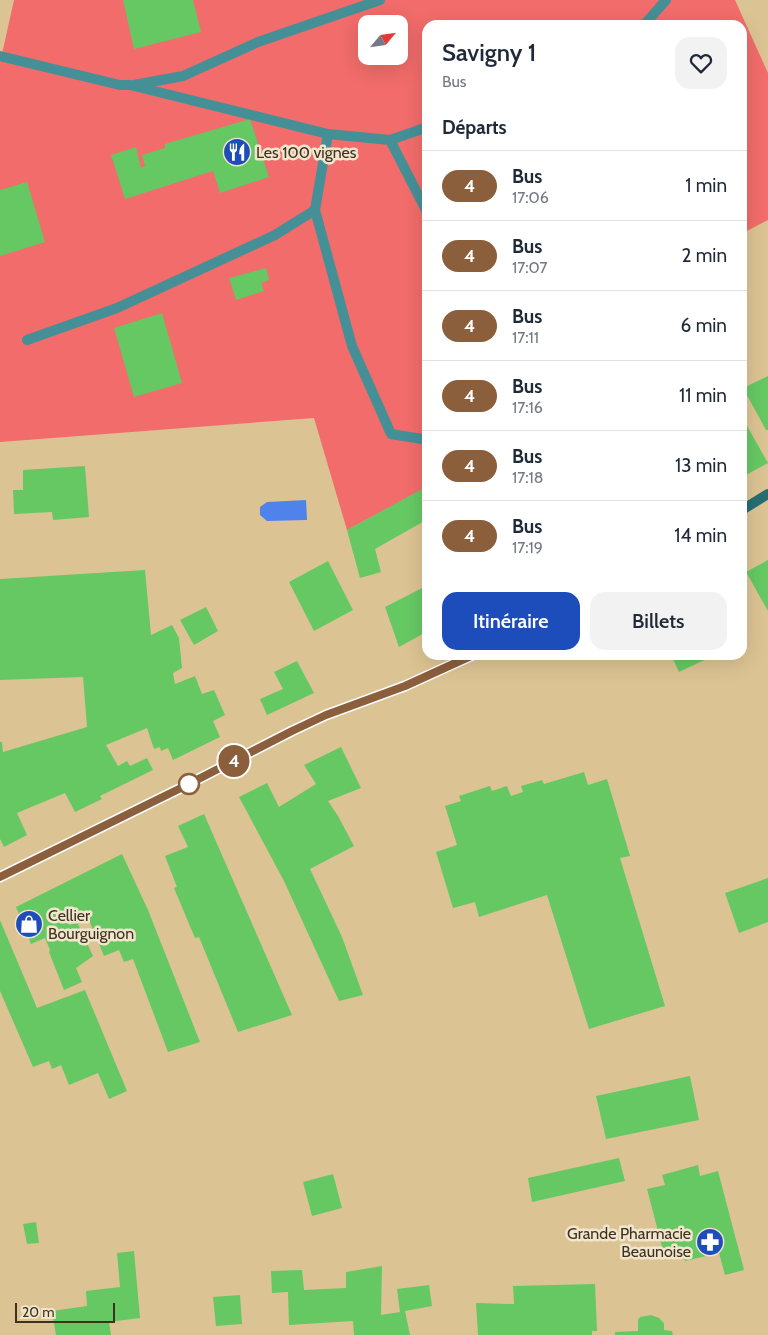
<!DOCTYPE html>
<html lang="fr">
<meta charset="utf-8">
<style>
:root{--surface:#fff;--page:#f2f2f3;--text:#1f2937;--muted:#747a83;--line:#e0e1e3;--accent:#1d4dba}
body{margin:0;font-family:Cabin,sans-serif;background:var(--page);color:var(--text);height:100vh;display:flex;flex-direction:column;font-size:19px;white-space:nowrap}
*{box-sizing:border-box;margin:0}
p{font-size:16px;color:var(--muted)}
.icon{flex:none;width:28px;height:28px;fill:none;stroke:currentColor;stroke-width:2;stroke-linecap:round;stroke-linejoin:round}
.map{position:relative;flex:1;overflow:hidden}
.drawer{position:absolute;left:422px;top:20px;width:325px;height:640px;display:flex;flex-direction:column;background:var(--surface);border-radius:15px;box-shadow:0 5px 20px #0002}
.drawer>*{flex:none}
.badge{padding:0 10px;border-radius:16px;font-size:18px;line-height:32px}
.needle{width:32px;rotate:61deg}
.tools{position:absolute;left:358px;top:15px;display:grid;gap:10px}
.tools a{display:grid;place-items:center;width:50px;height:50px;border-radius:10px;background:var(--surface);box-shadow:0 5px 20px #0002;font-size:25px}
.scale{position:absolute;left:15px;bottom:12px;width:100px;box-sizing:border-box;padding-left:5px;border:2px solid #3c321e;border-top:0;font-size:14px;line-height:18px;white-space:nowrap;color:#3c321e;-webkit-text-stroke:4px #f2e5cd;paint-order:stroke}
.map>.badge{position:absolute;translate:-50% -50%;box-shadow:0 0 0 2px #fff}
h2{padding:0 20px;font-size:19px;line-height:45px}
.round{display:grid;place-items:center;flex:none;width:52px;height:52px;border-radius:15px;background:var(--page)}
.overview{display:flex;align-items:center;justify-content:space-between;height:85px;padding:0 20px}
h1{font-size:24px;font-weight:600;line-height:38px}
.primary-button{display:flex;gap:10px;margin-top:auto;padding:10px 20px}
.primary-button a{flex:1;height:58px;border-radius:15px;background:var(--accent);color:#fff;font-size:20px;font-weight:600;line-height:58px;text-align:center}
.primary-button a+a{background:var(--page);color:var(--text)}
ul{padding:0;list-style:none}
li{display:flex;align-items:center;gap:15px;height:70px;padding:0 20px;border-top:1px solid var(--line)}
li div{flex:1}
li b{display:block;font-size:19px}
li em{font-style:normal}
li .badge{min-width:55px;font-weight:700;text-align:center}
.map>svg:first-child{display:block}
.green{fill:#f16c6a;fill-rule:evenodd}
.water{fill:#5082ec}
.building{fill:#66c863}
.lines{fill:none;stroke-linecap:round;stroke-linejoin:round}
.service{stroke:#449096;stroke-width:10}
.secondary{stroke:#286d73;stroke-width:10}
.line-casing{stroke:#fff;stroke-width:11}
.line{stroke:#8b5e3c;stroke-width:8}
.stop-dot{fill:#fff;stroke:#8b5e3c;stroke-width:2.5}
.labels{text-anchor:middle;stroke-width:5;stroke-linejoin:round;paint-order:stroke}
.poi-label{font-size:16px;fill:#3c321e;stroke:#f2e5cd;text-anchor:start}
</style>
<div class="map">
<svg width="768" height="1335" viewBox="0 0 768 1335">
<rect width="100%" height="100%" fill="#dcc393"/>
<!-- green -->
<path class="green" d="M 14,0 L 735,0 L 768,73 L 768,220 L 743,233 L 742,25 L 428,25 L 427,487 L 347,530 L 314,418 L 0,442 L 0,63 ZM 366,24 L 399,24 L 399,56 L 366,56 Z"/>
<!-- water -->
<path class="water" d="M 306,500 L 307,520 L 267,521 L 260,515 L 260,507 L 267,502 Z"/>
<!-- building -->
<path class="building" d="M 123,0 L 193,0 L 201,32 L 134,49 Z
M 250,119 L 269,177 L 220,193 L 213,171 L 125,199 L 111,155 L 136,147 L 141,168 L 145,166 L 142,155 L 165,148 L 165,144 Z
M 27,182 L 45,242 L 0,256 L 0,190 Z
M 266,268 L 269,280 L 261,283 L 264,291 L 236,300 L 229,278 Z
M 162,313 L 182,383 L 134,397 L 114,328 Z
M 768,376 L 768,430 L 766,430 L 743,388 Z
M 742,417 L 768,463 L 742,477 Z
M 85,466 L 89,517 L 53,520 L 52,512 L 14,514 L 13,490 L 23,490 L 23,470 Z
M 424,488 L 428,494 L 428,519 L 375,549 L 381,572 L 360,578 L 347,530 Z
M 768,560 L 768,611 L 746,572 Z
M 328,561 L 353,610 L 314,631 L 289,582 Z
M 145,570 L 151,635 L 172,625 L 179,638 L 182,668 L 173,673 L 175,684 L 195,676 L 202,694 L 214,690 L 225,715 L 213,721 L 220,737 L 173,760 L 168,748 L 161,751 L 160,747 L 154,749 L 147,728 L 106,745 L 118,766 L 127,761 L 130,766 L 147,758 L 153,770 L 100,796 L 102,799 L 75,812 L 65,793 L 17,813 L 27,835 L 4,847 L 0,839 L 0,742 L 2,742 L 3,752 L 87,727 L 83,677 L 0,680 L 0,579 Z
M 428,585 L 428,631 L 399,647 L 385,607 Z
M 206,607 L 218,631 L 194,645 L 180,620 Z
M 671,655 L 715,655 L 679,672 Z
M 297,661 L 314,693 L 267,715 L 260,699 L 283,689 L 274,672 Z
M 341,747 L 361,788 L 328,801 L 338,816 L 354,846 L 310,869 L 342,937 L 363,995 L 339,1001 L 284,881 L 239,797 L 267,783 L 279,807 L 316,784 L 304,765 Z
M 584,772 L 588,785 L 607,779 L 630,856 L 620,858 L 665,1006 L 589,1029 L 547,895 L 479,917 L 475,902 L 453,908 L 436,852 L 457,845 L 445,806 L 461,801 L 459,796 L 490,786 L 492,791 L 507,786 L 511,796 L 523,792 L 521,786 L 542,780 L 544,784 Z
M 204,814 L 292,1015 L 238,1032 L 199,937 L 195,938 L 174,888 L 177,887 L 165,856 L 188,847 L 178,826 Z
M 122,854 L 148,910 L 200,1042 L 168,1052 L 133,959 L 124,962 L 119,950 L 104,956 L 86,913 L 67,920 L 69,925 L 77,922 L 93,956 L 76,968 L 82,982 L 64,990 L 49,952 L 50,950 L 45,938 L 31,944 L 16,907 Z
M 768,878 L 768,922 L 739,933 L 725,893 Z
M 0,920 L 37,1008 L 85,990 L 127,1091 L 109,1099 L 98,1073 L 69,1085 L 61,1065 L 52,1069 L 49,1061 L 33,1067 L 0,991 Z
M 690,1076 L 699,1120 L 606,1139 L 596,1096 Z
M 619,1158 L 625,1181 L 532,1202 L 528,1178 Z
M 698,1165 L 700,1176 L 718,1171 L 744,1270 L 725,1275 L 719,1253 L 685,1261 L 680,1246 L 663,1250 L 647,1189 L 665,1185 L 662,1175 Z
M 333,1174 L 342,1208 L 312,1216 L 303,1182 Z
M 36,1222 L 39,1243 L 27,1244 L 23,1224 Z
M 134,1251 L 140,1318 L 109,1322 L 111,1335 L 56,1335 L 52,1311 L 87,1306 L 86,1291 L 120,1287 L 117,1253 Z
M 382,1266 L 381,1315 L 400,1312 L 397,1289 L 429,1285 L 432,1306 L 405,1311 L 410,1335 L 354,1335 L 353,1321 L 289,1325 L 288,1292 L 272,1293 L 271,1271 L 302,1270 L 304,1290 L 346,1288 L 346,1272 Z
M 595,1284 L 597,1331 L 592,1331 L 592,1335 L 478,1335 L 476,1303 L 514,1304 L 513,1286 Z
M 240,1295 L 242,1324 L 216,1326 L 213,1297 Z
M 651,1315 L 659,1318 L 664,1323 L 664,1330 L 672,1331 L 673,1335 L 615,1335 L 615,1332 L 638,1331 L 638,1320 L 640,1317 Z"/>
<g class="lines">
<!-- service -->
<path class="service" d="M 644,25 L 666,0
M 0,56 L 120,85 L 130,85 L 328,134 L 390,140 L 428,127
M 134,85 L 183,76 L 258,42 L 380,0
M 328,134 L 315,210 L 352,346 L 391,434 L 428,440
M 390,140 L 428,214
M 27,340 L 117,308 L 275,235 L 315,210"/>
<!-- secondary -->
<path class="secondary" d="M 742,510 L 768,494
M 0,877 L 181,788 L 292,731 L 326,715 L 405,686 L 473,655"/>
</g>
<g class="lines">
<!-- line casing -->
<g class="line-casing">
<path id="line" d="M 0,877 L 181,788 L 292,731 L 326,715 L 405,686 L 473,655"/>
</g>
<!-- line -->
<use href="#line" class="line"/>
</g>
<!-- icons -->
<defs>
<g id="restaurant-disc" transform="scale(1.4375)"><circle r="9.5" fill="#1d4dba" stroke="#f2e5cd"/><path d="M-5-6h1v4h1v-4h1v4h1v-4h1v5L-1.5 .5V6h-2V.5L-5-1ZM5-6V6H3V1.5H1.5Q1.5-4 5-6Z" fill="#fff"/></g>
<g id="shop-disc" transform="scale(1.4375)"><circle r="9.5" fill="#1d4dba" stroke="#f2e5cd"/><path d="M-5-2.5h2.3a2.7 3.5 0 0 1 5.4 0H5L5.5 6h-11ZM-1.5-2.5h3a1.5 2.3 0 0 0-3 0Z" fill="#fff"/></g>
<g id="pharmacy-disc" transform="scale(1.4375)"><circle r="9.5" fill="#1d4dba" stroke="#f2e5cd"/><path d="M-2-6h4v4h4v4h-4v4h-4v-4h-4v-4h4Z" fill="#fff"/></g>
</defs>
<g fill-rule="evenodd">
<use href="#restaurant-disc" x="237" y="152"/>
<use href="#shop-disc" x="29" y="924"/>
<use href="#pharmacy-disc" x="710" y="1242"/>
</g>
<!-- markers -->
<circle class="stop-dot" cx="189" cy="784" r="10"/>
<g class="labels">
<!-- poi labels -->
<g class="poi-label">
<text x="256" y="158">Les 100 vignes</text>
<text x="48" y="921">Cellier<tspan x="48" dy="18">Bourguignon</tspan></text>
<text x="691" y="1239" text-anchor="end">Grande Pharmacie<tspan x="691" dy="18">Beaunoise</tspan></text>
</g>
</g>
</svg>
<div class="tools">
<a><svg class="needle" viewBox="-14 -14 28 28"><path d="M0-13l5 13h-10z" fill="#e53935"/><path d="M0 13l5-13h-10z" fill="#747a83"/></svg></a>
</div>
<div class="scale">20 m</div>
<b class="badge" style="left:234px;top:761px;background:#8b5e3c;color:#fff">4</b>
<section class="drawer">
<div class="overview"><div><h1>Savigny 1</h1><p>Bus</p></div><a class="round"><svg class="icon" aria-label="heart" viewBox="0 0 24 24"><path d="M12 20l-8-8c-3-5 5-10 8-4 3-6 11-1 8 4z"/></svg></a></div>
<h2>Départs</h2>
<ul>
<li><span class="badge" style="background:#8b5e3c;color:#fff">4</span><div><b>Bus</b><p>17:06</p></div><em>1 min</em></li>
<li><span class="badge" style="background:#8b5e3c;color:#fff">4</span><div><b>Bus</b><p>17:07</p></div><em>2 min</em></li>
<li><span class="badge" style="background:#8b5e3c;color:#fff">4</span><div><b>Bus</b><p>17:11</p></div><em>6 min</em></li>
<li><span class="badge" style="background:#8b5e3c;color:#fff">4</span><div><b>Bus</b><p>17:16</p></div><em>11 min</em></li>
<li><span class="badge" style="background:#8b5e3c;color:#fff">4</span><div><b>Bus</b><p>17:18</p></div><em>13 min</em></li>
<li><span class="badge" style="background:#8b5e3c;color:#fff">4</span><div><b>Bus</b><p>17:19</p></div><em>14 min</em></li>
</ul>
<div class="primary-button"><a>Itinéraire</a><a>Billets</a></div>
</section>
</div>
